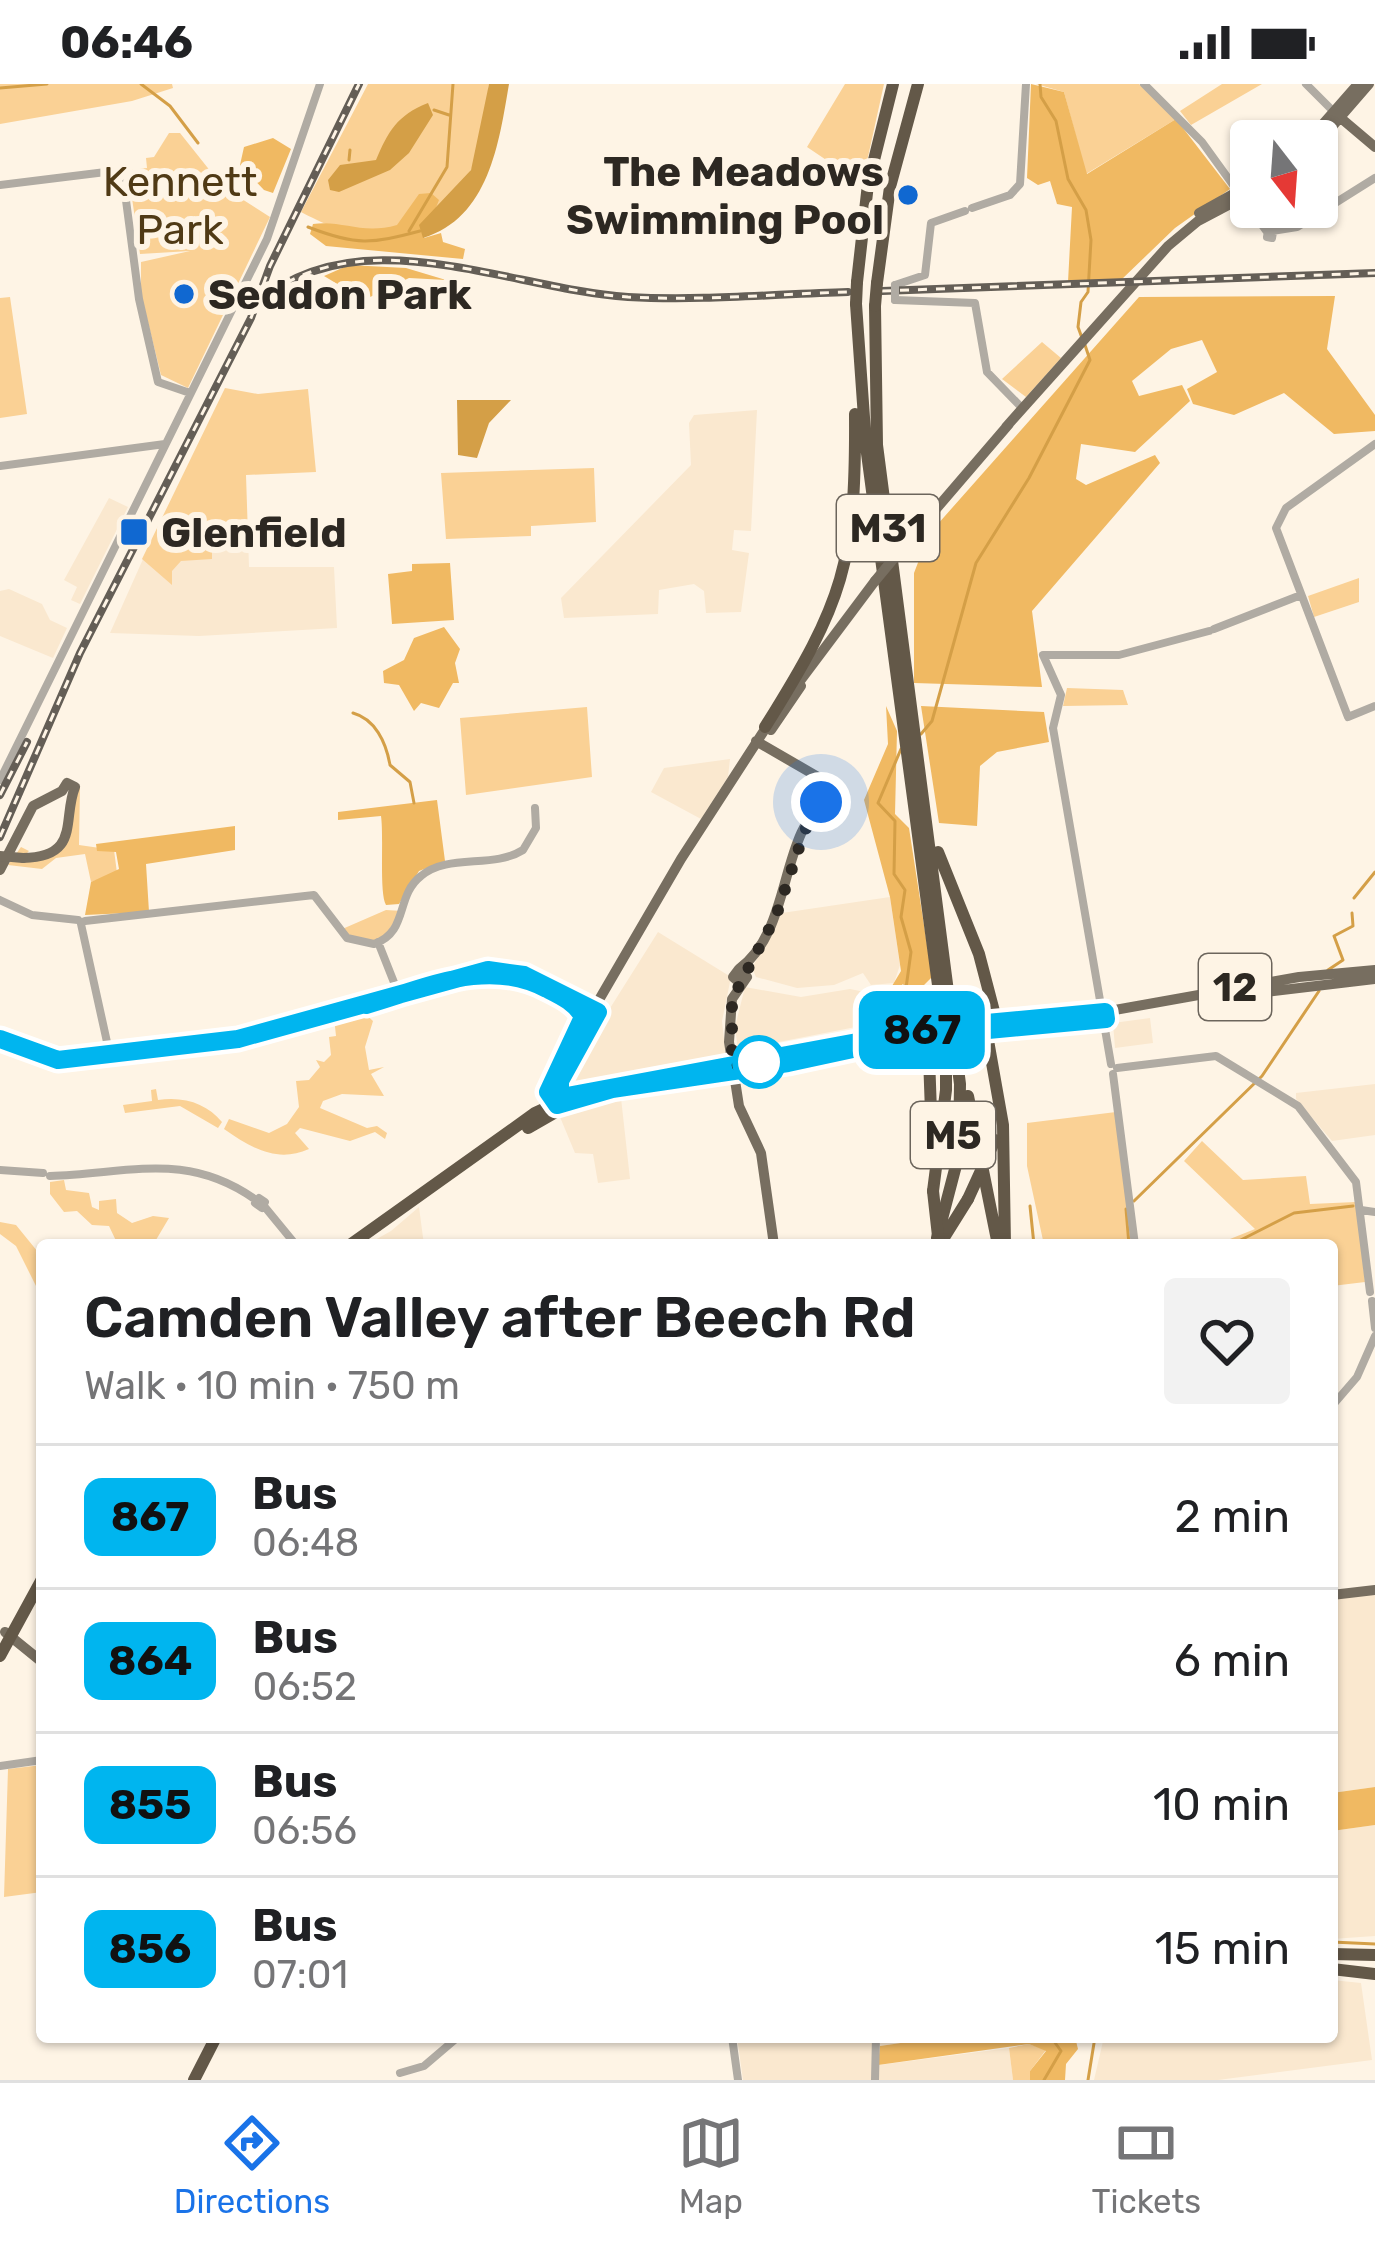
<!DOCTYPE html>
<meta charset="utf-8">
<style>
:root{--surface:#fff;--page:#f2f2f2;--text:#202124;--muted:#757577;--line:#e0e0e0;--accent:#1a73e8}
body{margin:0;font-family:Rubik,sans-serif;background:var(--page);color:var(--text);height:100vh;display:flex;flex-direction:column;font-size:45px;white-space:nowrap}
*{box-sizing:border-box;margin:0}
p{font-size:39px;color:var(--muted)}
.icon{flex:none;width:66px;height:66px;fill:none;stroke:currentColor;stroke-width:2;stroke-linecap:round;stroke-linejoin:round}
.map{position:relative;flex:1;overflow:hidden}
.details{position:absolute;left:36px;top:1155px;width:1302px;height:804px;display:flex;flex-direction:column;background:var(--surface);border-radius:12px;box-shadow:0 3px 9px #0004}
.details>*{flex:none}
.badge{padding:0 24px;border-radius:18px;font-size:42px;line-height:78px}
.needle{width:78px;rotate:163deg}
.tools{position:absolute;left:1230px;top:36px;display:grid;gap:24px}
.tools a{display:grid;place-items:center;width:108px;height:108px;border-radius:12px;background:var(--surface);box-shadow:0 3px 9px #0004;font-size:60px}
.you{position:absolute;width:60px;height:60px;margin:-30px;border:9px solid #fff;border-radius:50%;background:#1a73e8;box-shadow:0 0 0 18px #1a73e833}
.map>.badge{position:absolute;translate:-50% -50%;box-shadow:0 0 0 6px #fff}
.round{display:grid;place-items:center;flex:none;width:126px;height:126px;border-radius:12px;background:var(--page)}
.overview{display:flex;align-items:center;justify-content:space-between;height:204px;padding:0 48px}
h1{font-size:57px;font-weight:600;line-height:90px}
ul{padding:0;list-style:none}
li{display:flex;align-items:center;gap:36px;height:144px;padding:0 48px;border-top:3px solid var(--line)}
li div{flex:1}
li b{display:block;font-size:45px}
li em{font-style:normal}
li .badge{min-width:132px;font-weight:700;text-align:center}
.status{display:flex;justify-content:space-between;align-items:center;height:84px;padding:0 60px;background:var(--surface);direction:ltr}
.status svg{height:33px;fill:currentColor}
.menu{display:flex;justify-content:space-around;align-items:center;height:168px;border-top:3px solid var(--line);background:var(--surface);font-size:33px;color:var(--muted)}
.menu a{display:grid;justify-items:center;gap:6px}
.menu .active{color:var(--accent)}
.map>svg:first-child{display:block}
.built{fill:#fae8cf}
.green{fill:#fad195}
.forest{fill:#f0b962}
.water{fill:#d49f47}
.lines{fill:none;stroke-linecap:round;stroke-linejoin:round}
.stream{stroke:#d49f47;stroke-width:3}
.minor{stroke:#b0aba3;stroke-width:8}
.major{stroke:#776e60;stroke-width:10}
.highway{stroke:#635848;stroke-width:12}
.rail-casing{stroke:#645e56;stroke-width:8}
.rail{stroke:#fef4e5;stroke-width:3;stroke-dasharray:9;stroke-linecap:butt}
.minor-bridge{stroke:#b0aba3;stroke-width:8}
.major-bridge{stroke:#776e60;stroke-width:10}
.highway-bridge{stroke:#635848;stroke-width:12}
.line-casing{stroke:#fff;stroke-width:27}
.line{stroke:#00b5ef;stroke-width:18}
.walk{stroke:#2d2822;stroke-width:12;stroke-dasharray:0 21.6}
.poi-dot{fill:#1068d1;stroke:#fef4e5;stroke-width:4.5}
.stop-dot{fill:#fff;stroke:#00b5ef;stroke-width:6}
.labels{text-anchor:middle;stroke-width:12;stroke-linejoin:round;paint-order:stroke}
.shield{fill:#fef4e5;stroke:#6c655c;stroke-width:3}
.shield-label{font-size:39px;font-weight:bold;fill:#2d2822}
.poi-label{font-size:42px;font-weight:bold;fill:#2d2822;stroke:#fef4e5;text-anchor:start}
.park-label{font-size:42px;fill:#503a15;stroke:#fef4e5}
</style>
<div class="status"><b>06:46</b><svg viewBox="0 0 49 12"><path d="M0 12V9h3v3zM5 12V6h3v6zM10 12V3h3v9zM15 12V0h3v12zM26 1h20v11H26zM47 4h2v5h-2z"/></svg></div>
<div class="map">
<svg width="1375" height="1996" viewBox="0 0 1375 1996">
<rect width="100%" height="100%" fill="#fef4e5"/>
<!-- built -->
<path class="built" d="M 757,326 L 751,447 L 734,446 L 732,466 L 749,469 L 741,528 L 706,529 L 704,507 L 694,500 L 659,506 L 658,530 L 564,534 L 561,514 L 691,381 L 689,339 L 694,331 Z
M 109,414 L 128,423 L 80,520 L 71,516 L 77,503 L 64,496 Z
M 248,452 L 249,483 L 334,483 L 337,544 L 199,552 L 110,549 L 152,455 Z
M 9,505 L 42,520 L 50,536 L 67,544 L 53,574 L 0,552 L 0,507 Z
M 730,675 L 728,693 L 701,735 L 651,708 L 664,684 Z
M 890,813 L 900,881 L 894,899 L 871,901 L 863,889 L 834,901 L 797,904 L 756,893 L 752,884 L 782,829 Z
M 658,848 L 731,893 L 722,937 L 726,973 L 648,986 L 569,1010 L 561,1002 Z
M 745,903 L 801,913 L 850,905 L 865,908 L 872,916 L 867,920 L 871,940 L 738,966 L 735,943 Z
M 1150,934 L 1153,959 L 1115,964 L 1113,939 Z
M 1375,1000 L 1375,1051 L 1332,1057 L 1296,1015 L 1296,1009 Z
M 621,1014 L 630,1095 L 598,1099 L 593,1070 L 575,1069 L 560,1033 Z
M 419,1123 L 424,1161 L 366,1161 L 391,1147 Z
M 1375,1509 L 1375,1703 L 1332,1709 L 1332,1515 Z
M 1375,1741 L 1375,1852 L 1332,1855 L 1332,1747 Z
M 1332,1896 L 1361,1899 L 1372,1976 L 1218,1996 L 1094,1996 L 1104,1953 L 1332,1953 Z
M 737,1953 L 942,1953 L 880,1962 L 879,1981 L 1009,1964 L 1013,1996 L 743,1996 Z"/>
<!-- green -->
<path class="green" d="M 0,0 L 172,0 L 173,4 L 132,17 L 0,40 Z
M 368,0 L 489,0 C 485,27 484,58 472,84 C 456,117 410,147 373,150 C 349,152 322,139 301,128 Z
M 845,0 L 884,0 L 862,100 L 807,63 Z
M 1036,0 L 1139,0 L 1176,35 L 1086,90 L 1064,8 Z
M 1222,0 L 1262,0 L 1191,41 L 1180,27 Z
M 169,49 L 180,49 L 223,103 L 270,133 L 188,304 L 161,291 L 141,210 L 141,178 L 190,167 L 140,170 L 128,86 L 147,84 L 146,74 L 154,73 Z
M 10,213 L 27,330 L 0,334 L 0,214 Z
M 1042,258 L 1061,274 L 1026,313 L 1002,295 Z
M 225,304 L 258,310 L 308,305 L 316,388 L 246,391 L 248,452 L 212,453 L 212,475 L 181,477 L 172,487 L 172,501 L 142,475 Z
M 594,384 L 596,438 L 531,442 L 531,452 L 446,455 L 441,389 Z
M 1359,494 L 1359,518 L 1314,533 L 1308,512 Z
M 1067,604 L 1123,606 L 1128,621 L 1063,622 Z
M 587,623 L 592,693 L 466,711 L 460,634 Z
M 80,702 L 79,761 L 114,766 L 117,789 L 91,798 L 85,770 L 56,774 L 42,785 L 8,781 L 21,763 L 29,767 L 20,776 L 66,758 C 76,740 69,715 80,702 Z
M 386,826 L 402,827 L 383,854 L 363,859 L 340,846 Z
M 360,925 L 373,937 L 365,963 L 369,986 L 384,983 L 371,990 L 384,1012 L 342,1010 L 323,1017 L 320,1024 L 367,1044 L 377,1042 L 387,1049 L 385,1055 L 375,1048 L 350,1057 L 300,1044 L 295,1049 L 309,1065 C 278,1079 252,1065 224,1045 L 229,1035 L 269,1049 L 287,1040 L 299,1023 L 296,997 L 309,996 L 320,983 L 316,976 L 324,978 L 331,971 L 329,953 L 336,952 L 334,933 Z
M 156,1005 L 158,1016 C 185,1012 207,1020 222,1038 L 218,1044 L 180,1022 L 125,1029 L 123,1021 L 152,1017 L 151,1006 Z
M 1116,1028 L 1133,1161 L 1044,1161 L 1027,1082 L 1027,1039 Z
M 1202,1057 L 1243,1096 L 1306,1092 L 1310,1120 L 1356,1118 L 1365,1198 L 1332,1202 L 1332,1161 L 1215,1161 L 1255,1145 L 1184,1077 Z
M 64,1096 L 66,1106 L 89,1109 L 92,1123 L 99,1126 L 99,1117 L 116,1115 L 117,1129 L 132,1139 L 153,1132 L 169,1134 L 153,1161 L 118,1161 L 109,1142 L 92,1141 L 77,1127 L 64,1128 L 50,1110 L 50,1098 Z
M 0,1138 L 16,1141 L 42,1173 L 42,1214 L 16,1162 L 0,1150 Z
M 42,1681 L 42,1808 L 4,1813 L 8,1685 Z
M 1029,1960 L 1046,1966 L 1030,1987 L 1030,1996 L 1013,1996 L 1009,1964 Z"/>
<!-- forest -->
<path class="forest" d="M 1031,0 L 1064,8 L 1087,90 L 1176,35 L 1230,105 L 1175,144 L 1121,196 L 1068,198 L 1072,123 L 1057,120 L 1050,97 L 1038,101 L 1027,94 Z
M 273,54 L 291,65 L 273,109 L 264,106 L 240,81 L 244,63 Z
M 431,109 L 439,116 L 424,154 L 441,149 L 443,158 L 465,165 L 463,175 L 326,162 L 310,150 L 313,140 C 343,136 362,151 397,141 L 419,110 Z
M 349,181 L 406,184 L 446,196 L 409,194 L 364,216 L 324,192 Z
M 1335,212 L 1327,265 L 1375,331 L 1375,347 L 1334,350 L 1284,309 L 1234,331 L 1193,320 L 1187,305 L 1217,288 L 1202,256 L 1171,265 L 1132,297 L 1139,312 L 1182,301 L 1190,317 L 1135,368 L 1081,360 L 1076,395 L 1086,401 L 1155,371 L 1160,379 L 1032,527 L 1042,603 L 914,599 L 914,489 L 929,450 L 1139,213 Z
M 450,479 L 454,536 L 392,540 L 388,490 L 412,487 L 412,480 Z
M 444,543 L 460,565 L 455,579 L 459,599 L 453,599 L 439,624 L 421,619 L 414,627 L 399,601 L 384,599 L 383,587 L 404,576 L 414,554 Z
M 886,622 L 897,647 L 895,730 L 909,744 L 932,893 L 918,907 L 903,900 L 888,914 L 872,917 L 874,909 L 892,902 L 901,887 L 890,813 L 864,716 L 888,660 Z
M 921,622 L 1044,628 L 1049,658 L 997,668 L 980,682 L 977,742 L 939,739 Z
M 437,716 L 445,777 L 419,787 L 399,820 L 386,821 C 379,809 384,754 381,732 L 338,736 L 338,728 Z
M 235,742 L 235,766 L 146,780 L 149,828 L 85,831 L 91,798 L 119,785 L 116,768 L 97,767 L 96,760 Z
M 1375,1703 L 1375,1741 L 1332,1747 L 1332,1709 Z
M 942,1953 L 1075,1953 L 1078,1965 L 1066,1980 L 1065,1996 L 1030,1996 L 1030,1987 L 1046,1967 L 1029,1960 L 878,1981 L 880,1962 Z"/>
<!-- water -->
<path class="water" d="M 489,0 L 509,0 C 499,59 489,134 423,154 L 419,141 L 471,86 Z
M 428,19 L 433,31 L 409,69 L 390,86 L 339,108 L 330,106 L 328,96 L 340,81 L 376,76 C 388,48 397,31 428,19 Z
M 457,316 L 511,316 L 489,339 L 477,374 L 458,371 Z
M 904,900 L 912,909 L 911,923 L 890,936 L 893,941 L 881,945 L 872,919 L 890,916 Z"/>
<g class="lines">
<!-- stream -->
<path class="stream" d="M 141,0 L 170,22 L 198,59
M 1040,0 L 1041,13 L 1056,37 L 1068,95 L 1086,126 L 1091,156 L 1088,208 L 1081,218 L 1078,243 L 1082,254
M 0,4 L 47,0
M 434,26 L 449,31
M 349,76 L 350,66
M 308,143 C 357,162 371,160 420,147
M 409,147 L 447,83 L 453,0
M 353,629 C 375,635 386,658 390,681 L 410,698 L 414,719
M 921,650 L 932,637 L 976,479 L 1029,394 L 1090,276 L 1085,261
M 901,665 L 878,719 L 895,737 L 894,790 L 905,806 L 901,833 L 911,868 L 906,904
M 1354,814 L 1375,788
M 1328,886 L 1343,876 L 1334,852 L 1353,842 L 1352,829
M 1134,1117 L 1262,992 L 1319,907
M 1030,1122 L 1034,1161
M 1126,1125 L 1129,1161
M 1231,1161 L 1294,1129 L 1353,1122
M 1332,1858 L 1375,1860
M 1044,1996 L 1061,1967 L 1051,1953
M 1088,1996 L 1095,1953"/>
<!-- minor -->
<path class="minor" d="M 1144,0 L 1202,58 L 1267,148
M 1306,0 L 1334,28
M 0,101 L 122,86 L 139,215 L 158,298 L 190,309
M 972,124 L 1010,111 L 1020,100 L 1026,0
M 1268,147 L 1273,148 L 1272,154 L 1267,153 Z
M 1272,147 L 1297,143 L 1375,94
M 895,201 L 925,191 L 931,139 L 965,127
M 895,216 L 975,219 L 987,288 L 1022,324
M 1375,360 L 1286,424 L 1276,444 L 1348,633 L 1375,622
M 0,382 L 165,360
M 1214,545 L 1301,511
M 0,696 L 267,155 L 320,0
M 0,816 L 32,831 L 78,836
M 85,837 L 314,811 L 347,854 L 374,860 C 409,848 395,812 421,792 C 448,769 493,785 523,766 L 536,744 L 535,724
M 81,840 L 107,958 L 117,970
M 378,858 L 399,911
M 1111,980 L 1053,644 L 1061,611 L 1043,571 L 1119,571 L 1209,547
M 1117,984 L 1216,972 L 1298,1022 L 1356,1098 L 1370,1208
M 1113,990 L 1135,1161
M 0,1086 L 43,1089
M 50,1092 C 128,1090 186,1066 256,1116
M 259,1114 L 265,1118 L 262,1124 L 255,1119 Z
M 264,1122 L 296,1161
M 1361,1126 L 1375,1128
M 1372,1217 L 1375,1244
M 1332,1322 L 1357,1293 L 1375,1252
M 0,1682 L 42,1676
M 732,1953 L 738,1996
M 400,1989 L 424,1982 L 458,1953
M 875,1996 L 876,1953"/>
<!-- major -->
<path class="major" d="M 1336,30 L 1375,63
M 1308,57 L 1358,0
M 1317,60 L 1369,0
M 1199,129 L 1251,100
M 1006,343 L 1168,162 L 1198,137 L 1251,109
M 900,467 L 1009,340
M 794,605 L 875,497
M 771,646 L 801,602
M 756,657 L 825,697
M822 704a7 7 0 1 1 14 0a7 7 0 1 1-14 0Z
M 23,774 C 81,773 62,735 75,703 L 67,699 L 62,707
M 0,786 L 33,722 L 62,707
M 739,885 C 794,844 777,751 830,711
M 740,899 L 733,893 L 739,885 L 747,893 L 732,915 L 729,958 L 739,1022 L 761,1069 L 774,1161
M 1216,914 L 1375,895
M 976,938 L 1087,931 L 1299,893 L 1375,886
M 0,955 L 51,977 L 238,955 L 487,889 L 528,895 L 597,931
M 550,1000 L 681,775 L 769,639
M 1332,1511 L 1375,1506
M 5,1548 L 42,1578"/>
<!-- highway -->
<path class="highway" d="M 857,198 L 868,100 L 893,0
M 877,199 L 890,103 L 918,0
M 856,220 L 866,362 L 946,961 L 946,1006 L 933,1107
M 875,222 L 877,361 L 960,1000 L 959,1070 L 937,1154
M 765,643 C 844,517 856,479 855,330
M 938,768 L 979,870 L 996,935
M 968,939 L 986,945 L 1003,1041 L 1005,1161
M 928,945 L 932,1056
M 989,955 L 1004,944 L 1068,939
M 968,1012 L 998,1161
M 550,1023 L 560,997
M 528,1044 L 568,1021
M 943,1155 L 968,1115
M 350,1161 L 535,1029 L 574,1011 L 627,998 L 933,944
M 0,1572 L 42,1495
M 1332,1870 L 1375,1871
M 1332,1885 L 1375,1890
M 194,1996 L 216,1953"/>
<!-- rail casing -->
<g class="rail-casing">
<path id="rail" d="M 882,207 L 1375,189
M 257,219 C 361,131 508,205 628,213 C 701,217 775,210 848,208
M 0,711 L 27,658
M 0,753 L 80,569 L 251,234 L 270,182 L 359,0"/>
</g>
<!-- rail -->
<use href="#rail" class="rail"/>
<!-- minor-bridge -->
<path class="minor-bridge" d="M 895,201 L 895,216"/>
<!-- major-bridge -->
<path class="major-bridge" d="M 875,497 L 900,467
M 0,772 L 23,774"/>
<!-- highway-bridge -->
<path class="highway-bridge" d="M 856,220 L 857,198
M 875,222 L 877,199
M 933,944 L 968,939
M 933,1107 L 939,1161
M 968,1115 L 995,1056"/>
</g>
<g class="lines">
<!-- line casing -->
<g class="line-casing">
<path id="line" d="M 0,955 L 58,976 L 238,955 L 488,886 L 524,891 L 598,928 L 560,997 L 560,1009 L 567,1012 L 933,944 L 1105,928 L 1106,935 L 904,954 L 788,979 L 612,1005 L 557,1021 L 548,1008 L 583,933 C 576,919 561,912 547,905 C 487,873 426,904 366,921"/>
</g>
<!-- line -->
<use href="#line" class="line"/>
<!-- walk -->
<path class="walk" d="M 759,978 L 732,982 L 732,915 L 776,832 L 805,746 L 821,718"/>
</g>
<!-- markers -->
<g class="poi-dot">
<circle cx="908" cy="111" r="12"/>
<circle cx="184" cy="210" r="12"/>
<rect x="119" y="433" width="30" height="30" rx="6"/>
</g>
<circle class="stop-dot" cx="759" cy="978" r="24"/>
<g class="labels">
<!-- shield labels -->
<g class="shield">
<rect x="837" y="411" width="102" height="66" rx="9"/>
<rect x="1199" y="870" width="72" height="66" rx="9"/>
<rect x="911" y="1018" width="84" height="66" rx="9"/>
</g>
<g class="shield-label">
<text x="888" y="458">M31</text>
<text x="1235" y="917">12</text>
<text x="953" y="1065">M5</text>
</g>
<!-- poi labels -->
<g class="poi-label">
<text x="884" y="102" text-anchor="end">The Meadows<tspan x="884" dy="48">Swimming Pool</tspan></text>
<text x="208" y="225">Seddon Park</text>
<text x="161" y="463">Glenfield</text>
</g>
<!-- park labels -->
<g class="park-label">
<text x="180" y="112">Kennett<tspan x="180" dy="48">Park</tspan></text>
</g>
</g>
</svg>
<div class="tools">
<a><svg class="needle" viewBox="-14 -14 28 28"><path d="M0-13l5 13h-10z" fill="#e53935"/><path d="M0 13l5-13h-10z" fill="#757577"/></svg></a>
</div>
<div class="you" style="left:821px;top:718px"></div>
<b class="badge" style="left:922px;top:946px;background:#00b5ef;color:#111">867</b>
<section class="details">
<div class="overview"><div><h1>Camden Valley after Beech Rd</h1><p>Walk · 10 min · 750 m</p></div><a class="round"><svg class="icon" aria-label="heart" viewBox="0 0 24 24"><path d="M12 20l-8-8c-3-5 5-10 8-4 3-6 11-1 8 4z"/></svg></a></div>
<ul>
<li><span class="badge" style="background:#00b5ef;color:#111">867</span><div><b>Bus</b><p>06:48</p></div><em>2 min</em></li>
<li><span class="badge" style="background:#00b5ef;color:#111">864</span><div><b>Bus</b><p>06:52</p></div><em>6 min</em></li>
<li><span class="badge" style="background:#00b5ef;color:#111">855</span><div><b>Bus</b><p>06:56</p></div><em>10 min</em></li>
<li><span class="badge" style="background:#00b5ef;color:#111">856</span><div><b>Bus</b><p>07:01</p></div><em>15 min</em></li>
</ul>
</section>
</div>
<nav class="menu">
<a class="active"><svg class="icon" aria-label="directions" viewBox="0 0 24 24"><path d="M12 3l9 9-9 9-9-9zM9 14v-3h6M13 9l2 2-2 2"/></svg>Directions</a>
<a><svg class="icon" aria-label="map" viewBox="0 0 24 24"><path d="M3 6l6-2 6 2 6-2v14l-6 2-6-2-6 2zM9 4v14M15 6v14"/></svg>Map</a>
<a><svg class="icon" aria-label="tickets" viewBox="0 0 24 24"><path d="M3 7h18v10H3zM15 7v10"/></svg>Tickets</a>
</nav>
